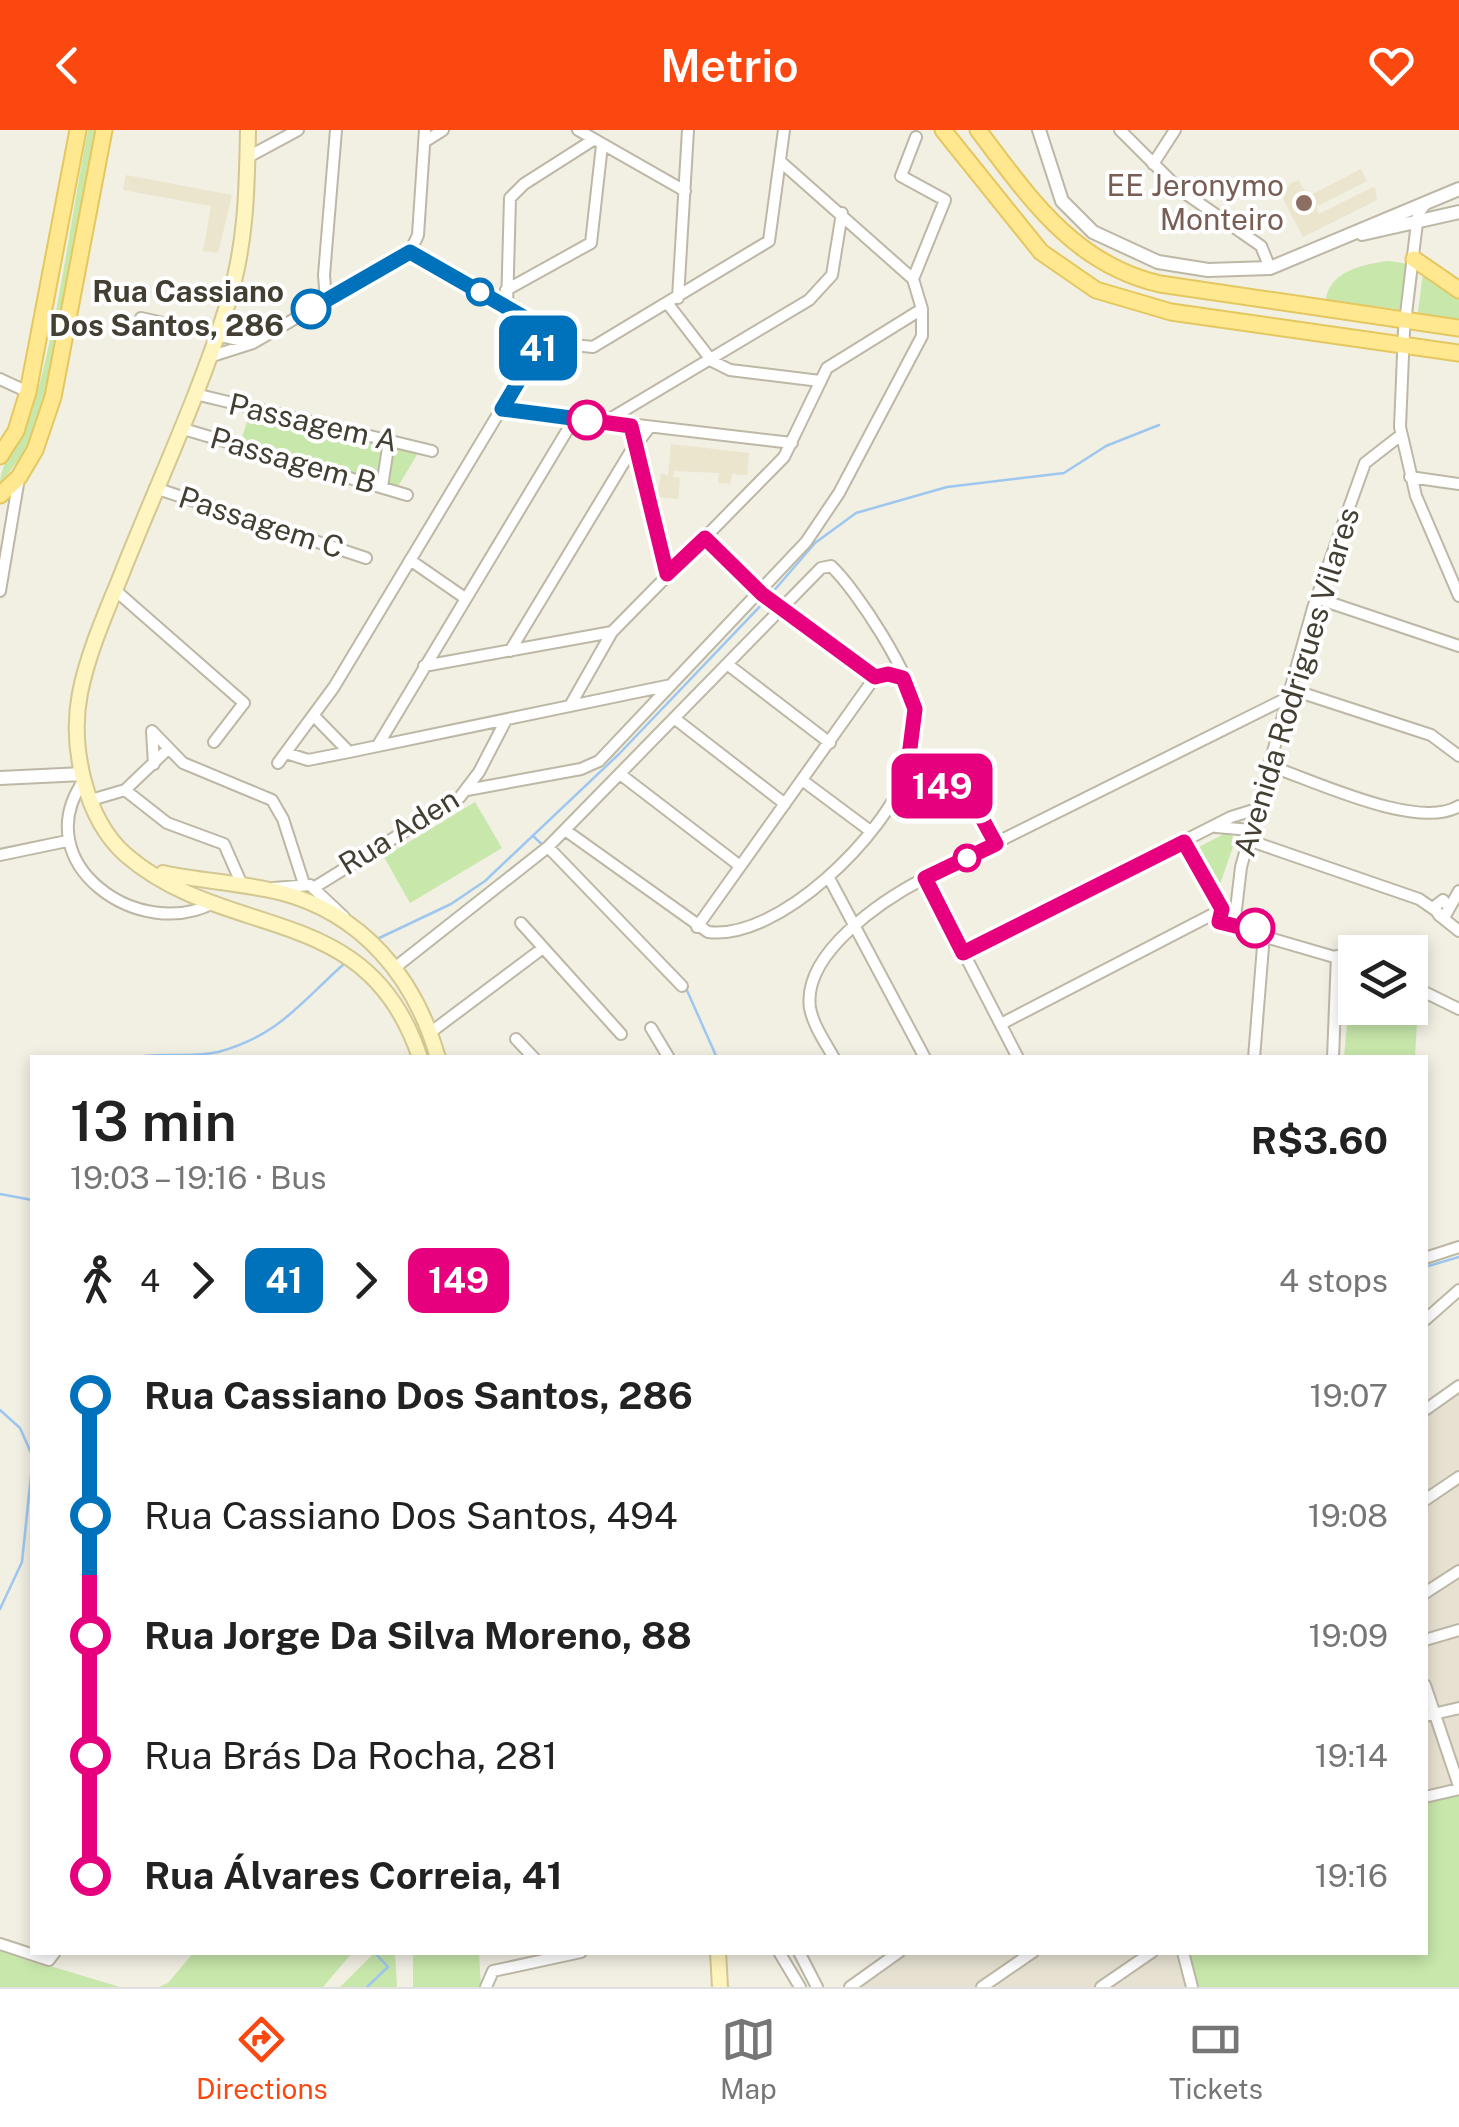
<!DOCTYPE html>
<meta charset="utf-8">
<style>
:root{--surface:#fff;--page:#f6f6f6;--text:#222;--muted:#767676;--line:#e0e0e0;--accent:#fb4811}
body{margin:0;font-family:"Public Sans",sans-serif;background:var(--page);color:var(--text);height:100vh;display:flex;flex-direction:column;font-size:38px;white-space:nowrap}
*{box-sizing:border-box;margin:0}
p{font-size:32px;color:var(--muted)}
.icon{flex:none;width:55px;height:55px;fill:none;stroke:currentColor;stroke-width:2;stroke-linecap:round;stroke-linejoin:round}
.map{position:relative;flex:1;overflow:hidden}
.sheet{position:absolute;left:30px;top:925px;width:1398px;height:900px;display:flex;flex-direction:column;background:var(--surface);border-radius:0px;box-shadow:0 5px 15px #0003}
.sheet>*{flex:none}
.badge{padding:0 20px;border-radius:15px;font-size:35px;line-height:65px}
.fabs{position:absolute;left:1338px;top:805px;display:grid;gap:20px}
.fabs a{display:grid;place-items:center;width:90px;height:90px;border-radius:0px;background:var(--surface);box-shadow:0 5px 15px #0003;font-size:50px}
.map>.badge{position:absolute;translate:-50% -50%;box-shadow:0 0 0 5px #fff}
.legs{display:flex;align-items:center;gap:15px;height:110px;padding:0 40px;font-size:32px}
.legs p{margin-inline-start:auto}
.headline{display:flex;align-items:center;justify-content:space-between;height:170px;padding:0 40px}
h1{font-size:55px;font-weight:600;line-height:75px}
ul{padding:0 40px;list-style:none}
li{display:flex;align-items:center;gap:35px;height:120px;font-size:38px}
li i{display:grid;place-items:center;width:15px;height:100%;margin:0 12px;background:currentColor}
li i::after{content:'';width:25px;height:25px;margin:-12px;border:8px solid;border-radius:50%;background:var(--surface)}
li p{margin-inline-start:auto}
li:first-child i{background:linear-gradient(#0000 50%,currentColor 0)}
li:last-child i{background:linear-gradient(currentColor 50%,#0000 0)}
header{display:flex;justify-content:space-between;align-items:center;height:130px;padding:0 40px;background:var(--accent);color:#fff;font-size:45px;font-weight:600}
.tabs{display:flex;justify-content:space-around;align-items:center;height:140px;border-top:2px solid var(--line);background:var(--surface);font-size:28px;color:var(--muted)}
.tabs a{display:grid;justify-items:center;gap:5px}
.tabs .on{color:var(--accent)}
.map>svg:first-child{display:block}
.residential{fill:#e6e1d1}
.education{fill:#ebe5cd}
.green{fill:#c7e7ab}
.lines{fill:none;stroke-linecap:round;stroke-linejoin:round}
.stream{stroke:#9ec7f0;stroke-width:2.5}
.minor-casing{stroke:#bdb7a6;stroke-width:14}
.tertiary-casing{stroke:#bdb7a6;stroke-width:16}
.secondary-casing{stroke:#d3c792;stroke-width:18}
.primary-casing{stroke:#e4c75f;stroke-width:19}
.minor{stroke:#fff;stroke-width:10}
.tertiary{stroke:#fff;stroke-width:12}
.secondary{stroke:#fff5c0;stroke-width:14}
.primary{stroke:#ffe88f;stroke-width:15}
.line-1-casing{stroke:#fff;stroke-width:22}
.line-2-casing{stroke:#fff;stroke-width:22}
.line-1{stroke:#0072bc;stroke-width:15}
.line-2{stroke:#e6007e;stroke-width:15}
.education-dot{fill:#8d6e63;stroke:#fff;stroke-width:4}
.stop-1-dot{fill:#fff;stroke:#0072bc;stroke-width:5}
.stop-2-dot{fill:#fff;stroke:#e6007e;stroke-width:5}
.labels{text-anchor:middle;stroke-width:8;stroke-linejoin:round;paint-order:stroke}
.education-label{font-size:30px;fill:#785e54;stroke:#fff;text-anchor:end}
.stop-label{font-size:30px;font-weight:bold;fill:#443f33;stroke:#fff;text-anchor:end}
.street-label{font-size:30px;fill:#443f33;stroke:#fff}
</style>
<header><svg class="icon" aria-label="back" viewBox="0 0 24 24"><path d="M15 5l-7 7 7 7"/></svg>Metrio<svg class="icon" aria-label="heart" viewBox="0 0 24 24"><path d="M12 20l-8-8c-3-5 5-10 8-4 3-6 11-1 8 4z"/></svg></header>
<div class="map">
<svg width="1459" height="1857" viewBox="0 0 1459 1857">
<rect width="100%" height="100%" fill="#f2efe3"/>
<!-- residential -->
<path class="residential" d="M 1459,1257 L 1459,1857 L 851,1857 L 901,1823 L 1425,1822 L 1425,1281 Z"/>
<!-- education -->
<path class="education" d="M 1361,39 L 1367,51 L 1316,77 L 1319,84 L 1371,58 L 1375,57 L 1377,70 L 1303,107 L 1281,65 L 1290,54 L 1298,50 L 1309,66 Z
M 126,45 L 232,65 L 218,123 L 203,121 L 211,76 L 123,60 Z
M 671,314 L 749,323 L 747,345 L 732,344 L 730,354 L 718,353 L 719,343 L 674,341 L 673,347 L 680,348 L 678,369 L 657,367 L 661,343 L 668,346 Z"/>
<!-- green -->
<path class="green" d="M 88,0 L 98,0 L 48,273 L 33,311 L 0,354 C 0,329 26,304 33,278 C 59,189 70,92 88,0 Z
M 1389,131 L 1409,134 L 1403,180 L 1326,170 C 1329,141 1364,134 1389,131 Z
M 1423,143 L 1459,166 L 1459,195 L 1428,191 L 1418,182 Z
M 250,283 L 418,323 L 397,358 L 240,313 Z
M 475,672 L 502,718 L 410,773 L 384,727 Z
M 1224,704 L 1230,703 L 1235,711 L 1219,757 L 1197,718 Z
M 1349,874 L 1417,891 L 1415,927 L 1344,927 Z
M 1459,1659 L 1459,1857 L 1194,1857 L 1186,1823 L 1425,1822 L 1425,1667 Z
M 0,1821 L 120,1857 L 0,1857 Z
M 194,1822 L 352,1822 L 352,1823 L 323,1857 L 159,1857 L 168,1853 Z
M 374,1823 L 395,1823 L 397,1857 L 340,1857 Z
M 413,1823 L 479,1823 L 481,1857 L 413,1857 Z"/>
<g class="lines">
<!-- stream -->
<path class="stream" d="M 771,464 L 815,413 L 856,383 L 947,357 L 1064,343 L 1106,316 L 1159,295
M 533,706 L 545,717
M 375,810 L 451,774 L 485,751 L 619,624 L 766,470
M 685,856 L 717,928
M 131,928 C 159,921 190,929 218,922 C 280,905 301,872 345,833
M 0,1064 L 32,1070
M 1425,1137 L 1459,1127
M 0,1280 L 20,1298 L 32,1325
M 0,1479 L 22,1432 L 32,1336
M 367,1857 L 388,1837 L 374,1822"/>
<!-- minor casing -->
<g class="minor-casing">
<path id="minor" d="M 578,0 L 685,61
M 1120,0 L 1179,59 L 1261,116 L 1270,138
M 424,12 L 443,0
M 248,27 L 298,0
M 1153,34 L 1175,0
M 1426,73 L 1418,84 L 1404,201 L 1400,297 L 1416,366 L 1459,466
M 410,122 L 418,105 L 425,0
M 913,149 L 945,70 L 901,46 L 916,7
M 506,160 L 591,113 L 602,15
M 678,168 L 688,0
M 326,170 L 324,145 L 336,0
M 668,174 L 712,231 L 730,240 L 820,251
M 507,177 L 510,68 L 524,54 L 593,10
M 141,188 L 252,213
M 209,227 L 253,213 L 410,122 L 573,215 L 593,217 L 769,111 L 784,0
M 0,249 L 28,262
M 195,264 L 432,321
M 501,279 L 792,313
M 603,293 L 809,170 L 832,145 L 842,83
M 180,298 L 407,365
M 634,312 L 667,444
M 1410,347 L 1459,354
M 382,357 L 389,311
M 155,358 L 366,428
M 705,408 L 762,463 L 875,547
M 410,430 L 465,468
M 115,460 L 244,573 L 214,612
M 0,461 L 19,348
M 1316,468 L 1459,516
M 510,521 L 629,324 L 649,298
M 727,534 L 830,613
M 424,536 L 612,502
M 1290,559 L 1431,605 L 1459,626
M 571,574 L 612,502 L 784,327 L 827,238 L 922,179
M 315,587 L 349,622 L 671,555
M 674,588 L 785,674
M 378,615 L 574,289
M 286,623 L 308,630 L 349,622
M 278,633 L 334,557 L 548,201
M 154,634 L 152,601 L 183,633 L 272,670 L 283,689 L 304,754
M 1270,636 C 1315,651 1418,701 1459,676
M 907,643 L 972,670 L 996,714
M 620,644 L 740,736
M 84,650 C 25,734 141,814 215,772
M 802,650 L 869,700
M 125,660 L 167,693 L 224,714 L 243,757
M 467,660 L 581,639 L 599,631 L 806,412 L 839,363 L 922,206 L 922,179 L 913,149 L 781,32
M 91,670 L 125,660 L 167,620
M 1216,697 L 1251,700
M 1248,710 L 1419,769 L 1435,780
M 1184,712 L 1222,779
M 548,717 L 682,856
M 0,725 L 67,711
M 829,748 L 925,928
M 925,748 L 1018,928
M 315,757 L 460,667 L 479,642 L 506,590
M 274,758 L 310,755 L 344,787
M 1449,777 L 1443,770 L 1434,777 L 1439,785 L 1446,784 L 1459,761
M 1439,785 L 1459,801
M 1235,788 L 1241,737 L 1313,478 L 1365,333 L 1401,305
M 521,793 L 621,904
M 1228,796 L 1355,833
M 697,797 L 875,547 L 901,545
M 963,823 L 1231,687 L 1257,679
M 397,836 L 548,717 L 821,438 L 831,436 C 856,459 914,548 915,581 C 916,600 913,623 907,641 C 886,704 779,811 708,802 L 565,700
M 1410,855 L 1459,879
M 1001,894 L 1219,781
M 651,898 L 669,928
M 431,902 L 543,818
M 516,909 L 534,928
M 834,928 C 825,912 813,895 810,878 C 802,823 884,769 925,748 L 1287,568
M 1254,928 L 1264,804
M 1333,928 L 1337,826
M 1425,1128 L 1459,1117
M 1425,1190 L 1459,1160
M 1425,1280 L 1459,1256
M 1425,1370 L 1459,1347
M 1425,1463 L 1459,1441
M 1425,1510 L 1459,1500
M 1425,1555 L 1459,1656
M 1425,1586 L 1459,1578
M 1425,1667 L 1459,1659
M 0,1814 L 49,1830 L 55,1822
M 779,1822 L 800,1857
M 799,1822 L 817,1857
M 1183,1822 L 1192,1857
M 486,1857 L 493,1841 L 581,1822
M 850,1857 L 899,1822
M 982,1857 L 1033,1822
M 1101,1857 L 1152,1822"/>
</g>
<!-- tertiary casing -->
<g class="tertiary-casing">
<path id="tertiary" d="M 1039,0 L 1062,71 L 1093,102 L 1158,132 L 1208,140 L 1270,138 L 1459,59
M 1362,104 L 1459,82
M 0,648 L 83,644"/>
</g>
<!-- secondary casing -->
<g class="secondary-casing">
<path id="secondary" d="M 248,0 C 247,60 246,115 228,173 C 199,266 156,357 120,448 C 105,485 88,523 80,563 C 70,615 84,688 126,725 C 228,813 368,769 420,928
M 163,743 C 201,751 241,753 279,762 C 362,783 415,847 438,928
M 718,1822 L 720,1857"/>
</g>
<!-- primary casing -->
<g class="primary-casing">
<path id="primary" d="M 943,0 L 1041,122 L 1096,160 L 1171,182 L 1459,223
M 978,0 C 1029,67 1073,134 1160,154 L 1459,198
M 1414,129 L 1459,160
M 0,326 L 16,301 L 28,262 L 78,0
M 0,365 L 19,347 L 35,320 L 53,267 L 104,0"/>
</g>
<!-- minor -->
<use href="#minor" class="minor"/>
<!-- tertiary -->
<use href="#tertiary" class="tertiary"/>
<!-- secondary -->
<use href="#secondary" class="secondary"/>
<!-- primary -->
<use href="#primary" class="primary"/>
</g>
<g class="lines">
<!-- line-1 casing -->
<g class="line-1-casing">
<path id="line-1" d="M 311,179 L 410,122 L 548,201 L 502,279 L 587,290"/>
</g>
<!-- line-2 casing -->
<g class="line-2-casing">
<path id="line-2" d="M 587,290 L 631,296 L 667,444 L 705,408 L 762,464 L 875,547 L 888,544 L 903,548 L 915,579 L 907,642 L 972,670 L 996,714 L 925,748 L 963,823 L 1184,712 L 1222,779 L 1219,792 L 1260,802 L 1255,798"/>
</g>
<!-- line-1 -->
<use href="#line-1" class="line-1"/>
<!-- line-2 -->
<use href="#line-2" class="line-2"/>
</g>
<!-- markers -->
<circle class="education-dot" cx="1304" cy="73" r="10"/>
<g class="stop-1-dot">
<circle cx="480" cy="162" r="12"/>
<circle cx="311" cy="179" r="18"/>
</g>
<g class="stop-2-dot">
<circle cx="587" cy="290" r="18"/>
<circle cx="967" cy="728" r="12"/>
<circle cx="1255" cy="798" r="18"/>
</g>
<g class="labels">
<!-- education labels -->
<g class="education-label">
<text x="1284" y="66">EE Jeronymo<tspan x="1284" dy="34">Monteiro</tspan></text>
</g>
<!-- stop labels -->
<g class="stop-label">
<text x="284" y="172">Rua Cassiano<tspan x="284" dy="34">Dos Santos, 286</tspan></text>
</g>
<!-- street labels -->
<g class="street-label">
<text transform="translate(313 293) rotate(13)" y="10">Passagem A</text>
<text transform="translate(293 331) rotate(16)" y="10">Passagem B</text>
<text transform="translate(261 393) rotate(18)" y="10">Passagem C</text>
<text transform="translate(1297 552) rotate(-73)" y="10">Avenida Rodrigues Vilares</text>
<text transform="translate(399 702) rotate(-32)" y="10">Rua Aden</text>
</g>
</g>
</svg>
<div class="fabs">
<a><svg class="icon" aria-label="layers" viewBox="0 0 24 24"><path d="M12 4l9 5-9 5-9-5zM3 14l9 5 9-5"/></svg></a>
</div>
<b class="badge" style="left:538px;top:218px;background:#0072bc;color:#fff">41</b>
<b class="badge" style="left:942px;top:656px;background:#e6007e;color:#fff">149</b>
<section class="sheet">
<div class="headline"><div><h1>13 min</h1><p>19:03 – 19:16 · Bus</p></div><b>R$3.60</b></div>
<div class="legs"><svg class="icon" aria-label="walk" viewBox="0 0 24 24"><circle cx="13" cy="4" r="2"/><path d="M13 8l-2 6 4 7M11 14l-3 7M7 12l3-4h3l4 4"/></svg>4<svg class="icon" aria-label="forward" viewBox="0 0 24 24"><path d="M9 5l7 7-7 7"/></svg><b class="badge" style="background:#0072bc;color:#fff">41</b><svg class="icon" aria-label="forward" viewBox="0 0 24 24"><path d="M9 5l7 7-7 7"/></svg><b class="badge" style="background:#e6007e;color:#fff">149</b><p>4 stops</p></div>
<ul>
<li><i style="color:#0072bc"></i><b>Rua Cassiano Dos Santos, 286</b><p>19:07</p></li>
<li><i style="color:#0072bc"></i><span>Rua Cassiano Dos Santos, 494</span><p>19:08</p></li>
<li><i style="color:#e6007e"></i><b>Rua Jorge Da Silva Moreno, 88</b><p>19:09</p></li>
<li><i style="color:#e6007e"></i><span>Rua Brás Da Rocha, 281</span><p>19:14</p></li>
<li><i style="color:#e6007e"></i><b>Rua Álvares Correia, 41</b><p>19:16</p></li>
</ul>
</section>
</div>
<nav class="tabs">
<a class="on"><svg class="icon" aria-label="directions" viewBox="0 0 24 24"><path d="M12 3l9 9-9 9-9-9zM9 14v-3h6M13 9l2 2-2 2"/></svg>Directions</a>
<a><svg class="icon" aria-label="map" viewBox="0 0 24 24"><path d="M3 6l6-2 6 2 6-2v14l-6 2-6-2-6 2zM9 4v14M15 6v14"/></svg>Map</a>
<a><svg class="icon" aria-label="tickets" viewBox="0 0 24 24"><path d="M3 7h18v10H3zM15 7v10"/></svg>Tickets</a>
</nav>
